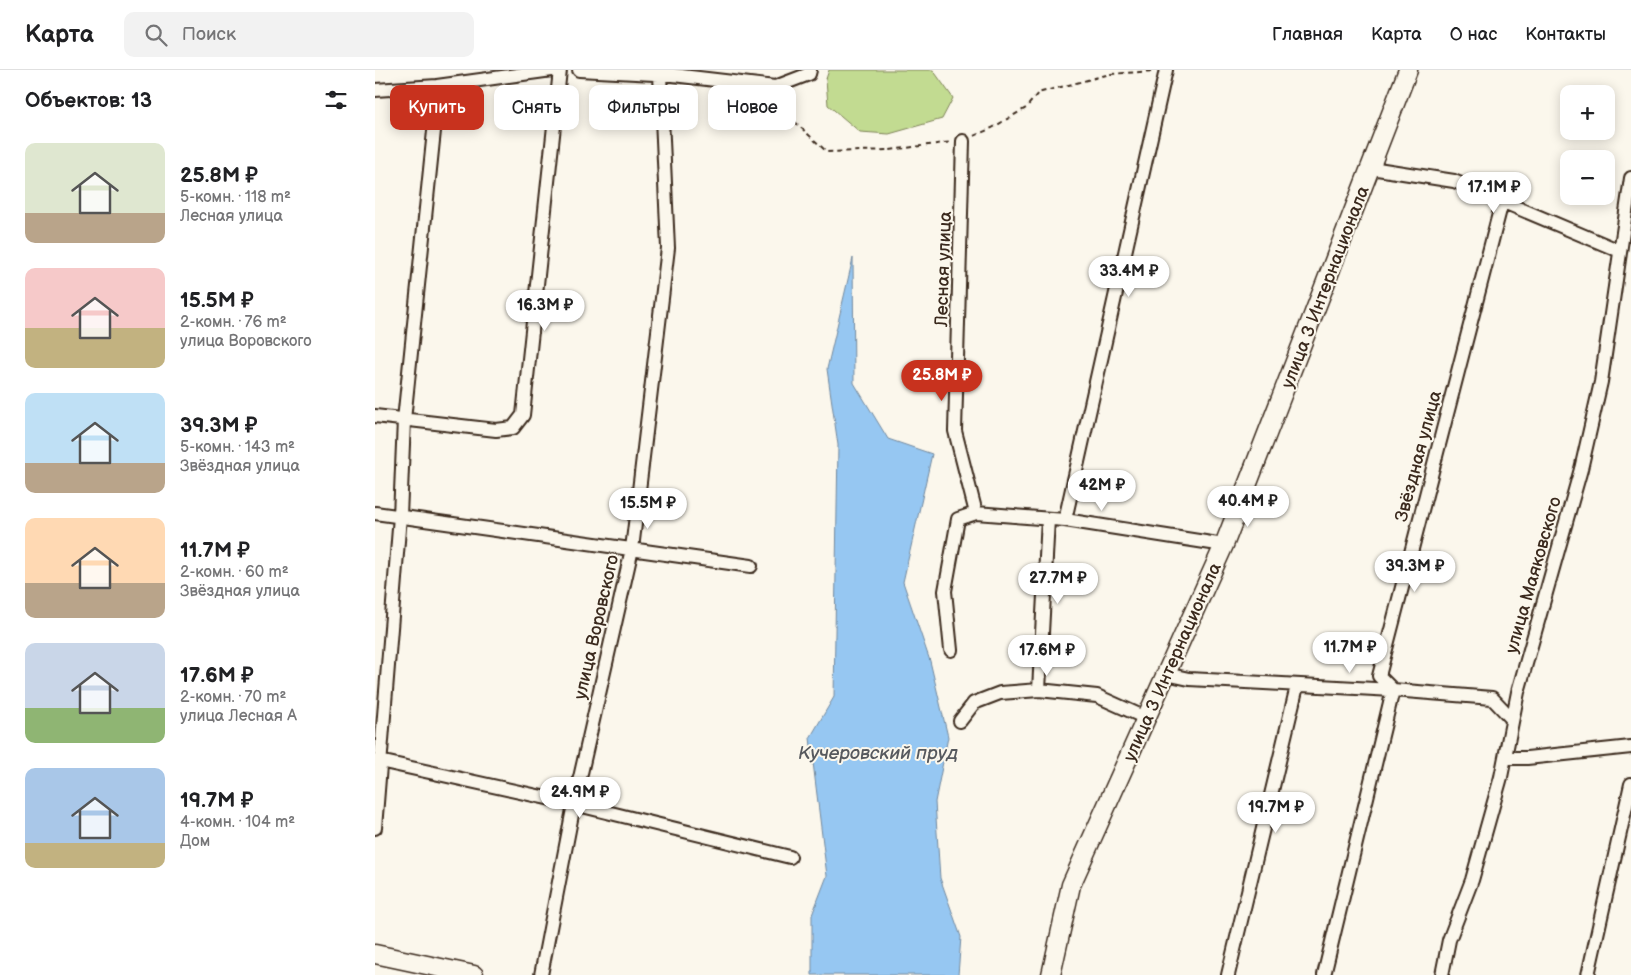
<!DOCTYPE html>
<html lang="ru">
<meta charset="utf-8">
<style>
body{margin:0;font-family:"Balsamiq Sans",sans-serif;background:#f2f2f2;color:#202124;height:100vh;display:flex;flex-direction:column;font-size:19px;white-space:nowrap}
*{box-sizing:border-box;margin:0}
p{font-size:16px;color:#757577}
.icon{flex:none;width:28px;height:28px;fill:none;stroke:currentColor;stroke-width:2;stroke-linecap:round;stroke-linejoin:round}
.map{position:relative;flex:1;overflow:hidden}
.drawer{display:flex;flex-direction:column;background:#fff;width:375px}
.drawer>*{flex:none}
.top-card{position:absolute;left:15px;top:15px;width:475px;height:45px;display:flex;gap:10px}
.fabs{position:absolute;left:1185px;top:15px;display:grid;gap:10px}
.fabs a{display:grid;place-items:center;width:55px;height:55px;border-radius:10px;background:#fff;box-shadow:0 2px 12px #0003;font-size:25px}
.price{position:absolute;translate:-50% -42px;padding:0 11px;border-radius:18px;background:#fff;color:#222;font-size:16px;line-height:32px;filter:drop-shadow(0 1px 2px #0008)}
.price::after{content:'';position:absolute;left:50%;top:30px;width:15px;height:11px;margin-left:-8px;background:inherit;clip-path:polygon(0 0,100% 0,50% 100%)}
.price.active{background:#c8321e;color:#fff}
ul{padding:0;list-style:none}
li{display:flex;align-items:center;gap:15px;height:125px;padding:0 25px}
li span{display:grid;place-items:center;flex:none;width:140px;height:100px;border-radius:10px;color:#555}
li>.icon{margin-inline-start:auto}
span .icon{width:60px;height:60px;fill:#fffc;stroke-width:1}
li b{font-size:21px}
h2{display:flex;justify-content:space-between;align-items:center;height:60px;padding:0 25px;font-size:21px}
.chip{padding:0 18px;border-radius:10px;background:#fff;box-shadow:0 2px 12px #0003;font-size:18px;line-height:45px}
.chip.active{background:#c8321e;color:#fff}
header{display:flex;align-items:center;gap:30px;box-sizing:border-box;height:70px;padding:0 25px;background:#fff;border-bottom:1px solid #e0e0e0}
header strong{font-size:24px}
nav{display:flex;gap:28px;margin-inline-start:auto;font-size:18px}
.search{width:350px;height:45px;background:#f2f2f2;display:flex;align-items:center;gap:12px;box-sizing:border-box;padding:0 18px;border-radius:10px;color:#757577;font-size:19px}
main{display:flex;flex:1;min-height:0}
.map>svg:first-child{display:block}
</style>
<header>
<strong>Карта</strong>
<div class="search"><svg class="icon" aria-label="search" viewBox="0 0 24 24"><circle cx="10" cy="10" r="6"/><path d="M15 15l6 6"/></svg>Поиск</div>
<nav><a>Главная</a><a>Карта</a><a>О нас</a><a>Контакты</a></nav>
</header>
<main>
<section class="drawer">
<h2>Объектов: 13<svg class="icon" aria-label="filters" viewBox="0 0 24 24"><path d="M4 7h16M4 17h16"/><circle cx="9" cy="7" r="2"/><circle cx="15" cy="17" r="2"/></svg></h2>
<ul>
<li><span style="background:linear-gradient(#dfe7d0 70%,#b9a48a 0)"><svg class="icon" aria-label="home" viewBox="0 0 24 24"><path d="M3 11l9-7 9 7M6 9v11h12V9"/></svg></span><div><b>25.8M ₽</b><p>5-комн. · 118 m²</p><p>Лесная улица</p></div></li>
<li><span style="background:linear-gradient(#f6c9c9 60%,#c2b280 0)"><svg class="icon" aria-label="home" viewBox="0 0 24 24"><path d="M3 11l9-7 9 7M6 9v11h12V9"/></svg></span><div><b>15.5M ₽</b><p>2-комн. · 76 m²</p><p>улица Воровского</p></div></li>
<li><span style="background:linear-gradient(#bfe0f5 70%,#b9a48a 0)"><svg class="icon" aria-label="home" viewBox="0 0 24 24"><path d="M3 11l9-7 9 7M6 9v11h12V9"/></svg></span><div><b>39.3M ₽</b><p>5-комн. · 143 m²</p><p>Звёздная улица</p></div></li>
<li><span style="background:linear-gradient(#ffd9b3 65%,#b9a48a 0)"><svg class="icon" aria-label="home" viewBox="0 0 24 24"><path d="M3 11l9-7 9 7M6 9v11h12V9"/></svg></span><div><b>11.7M ₽</b><p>2-комн. · 60 m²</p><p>Звёздная улица</p></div></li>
<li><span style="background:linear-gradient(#c9d6e8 65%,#8fb573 0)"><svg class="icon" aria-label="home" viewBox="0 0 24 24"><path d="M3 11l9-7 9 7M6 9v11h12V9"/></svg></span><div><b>17.6M ₽</b><p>2-комн. · 70 m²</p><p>улица Лесная А</p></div></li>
<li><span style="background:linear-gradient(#a9c7e8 75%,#c2b280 0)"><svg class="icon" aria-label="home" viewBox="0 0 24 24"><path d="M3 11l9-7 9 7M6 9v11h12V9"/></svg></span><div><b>19.7M ₽</b><p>4-комн. · 104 m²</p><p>Дом</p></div></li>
</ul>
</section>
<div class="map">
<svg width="1256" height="905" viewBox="0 0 1256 905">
<rect width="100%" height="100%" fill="#fbf7ec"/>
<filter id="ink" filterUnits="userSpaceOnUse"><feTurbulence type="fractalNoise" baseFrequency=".02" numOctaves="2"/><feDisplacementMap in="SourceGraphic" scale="10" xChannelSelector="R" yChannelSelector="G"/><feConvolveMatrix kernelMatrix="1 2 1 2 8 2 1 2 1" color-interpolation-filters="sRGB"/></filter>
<g filter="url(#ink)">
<path fill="#c2db91" stroke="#7e8258" d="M454,0H558L578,28L567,49L514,64L485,62L453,35L451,9Z"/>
<path fill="#96c7f2" stroke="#72889d" d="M478,188L479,313L513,369L557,384L528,512L555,591L573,667L560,732L565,808L586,867L583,905H437V845L452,806L435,668L459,627L463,375L452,299Z"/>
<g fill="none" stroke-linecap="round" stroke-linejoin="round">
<defs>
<path id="street" d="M204,0L298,5L400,17L434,4L435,0
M0,20L62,16L177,0
M996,98L1079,111L1245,181
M0,346L121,360L138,358L148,345L185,0
M0,443L376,496
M601,443L690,450L849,475
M690,450L791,0
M576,580L570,521L583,449L601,443L580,361L588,71
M791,604L814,609L1018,620L1117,628L1137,649
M664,620L673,449
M585,651L599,633L625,623L664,620L722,626L771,648
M1130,688H1152L1256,677
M0,690L199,734L415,787
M0,758L25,446L29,350L59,61L62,16
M166,905L199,734L257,479L293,178L285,5
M853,905L922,616
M949,905L1018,620L1004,606L1127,132
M1067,905L1074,870L1097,810L1126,707L1143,622L1206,399L1226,312L1256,108
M1213,905L1256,714"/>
<path id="secondary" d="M0,884L99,905
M676,905L696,815L849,475L1033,0"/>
</defs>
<use href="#street" stroke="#3b2a1e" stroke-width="16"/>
<use href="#secondary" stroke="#3b2a1e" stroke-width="21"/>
<path stroke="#3b2a1e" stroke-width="2" stroke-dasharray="5 4" stroke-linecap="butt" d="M406,28L419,51L452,82L515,80L577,72
M599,66L617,58L651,38L663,23L735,4L779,1"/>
<use href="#street" stroke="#fbf7ec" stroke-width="12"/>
<use href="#secondary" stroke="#fbf7ec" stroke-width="18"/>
</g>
</g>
<g text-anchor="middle" stroke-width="4" stroke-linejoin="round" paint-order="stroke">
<g font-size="18" fill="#3b2a1e" stroke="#fbf7ec">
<text transform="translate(568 199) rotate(-88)" y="6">Лесная улица</text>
<text transform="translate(950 217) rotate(-69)" y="6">улица 3 Интернационала</text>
<text transform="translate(1043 386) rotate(-75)" y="6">Звёздная улица</text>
<text transform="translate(1158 505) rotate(-74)" y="6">улица Маяковского</text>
<text transform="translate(221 557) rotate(-77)" y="6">улица Воровского</text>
<text transform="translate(797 592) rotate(-66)" y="6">улица 3 Интернационала</text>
</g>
<g font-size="19" font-style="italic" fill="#56595e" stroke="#fbf7ec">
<text x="503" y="689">Кучеровский пруд</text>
</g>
</g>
</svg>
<div class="fabs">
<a>+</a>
<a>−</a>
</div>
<b class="price" style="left:1119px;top:144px">17.1M ₽</b>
<b class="price" style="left:754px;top:228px">33.4M ₽</b>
<b class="price" style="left:170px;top:262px">16.3M ₽</b>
<b class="price active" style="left:567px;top:332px">25.8M ₽</b>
<b class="price" style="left:727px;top:442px">42M ₽</b>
<b class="price" style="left:873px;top:458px">40.4M ₽</b>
<b class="price" style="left:273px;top:460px">15.5M ₽</b>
<b class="price" style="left:1040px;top:523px">39.3M ₽</b>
<b class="price" style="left:683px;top:535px">27.7M ₽</b>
<b class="price" style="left:975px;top:604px">11.7M ₽</b>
<b class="price" style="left:672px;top:607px">17.6M ₽</b>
<b class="price" style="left:205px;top:749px">24.9M ₽</b>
<b class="price" style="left:901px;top:764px">19.7M ₽</b>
<div class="top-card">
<a class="chip active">Купить</a>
<a class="chip">Снять</a>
<a class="chip">Фильтры</a>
<a class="chip">Новое</a>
</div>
</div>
</main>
